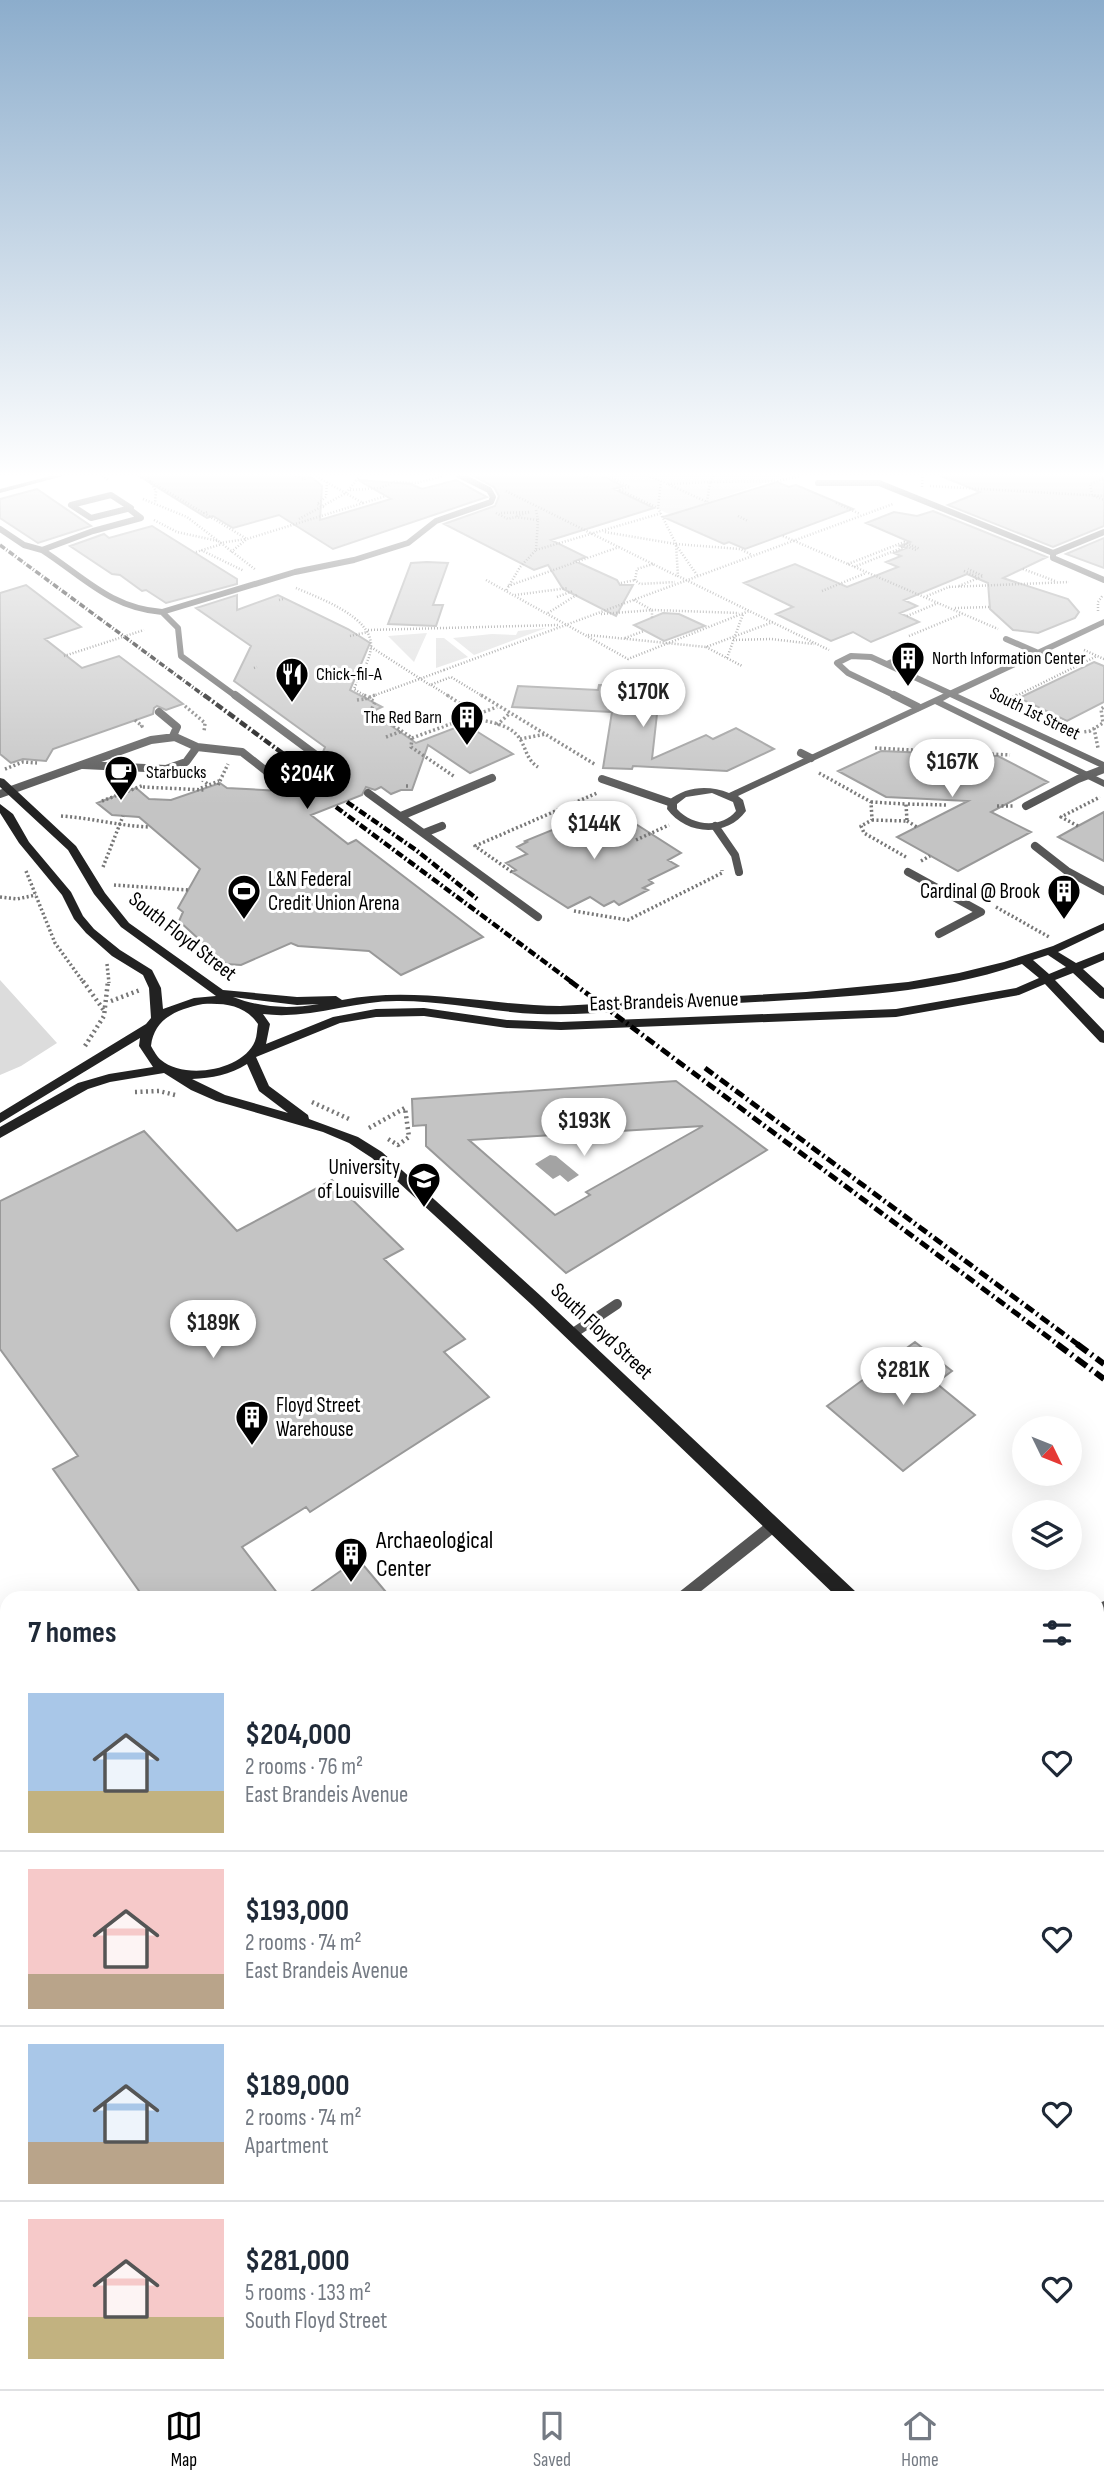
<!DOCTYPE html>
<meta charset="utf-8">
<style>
body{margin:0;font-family:"Sofia Sans Condensed",sans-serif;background:#f6f6f7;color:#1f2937;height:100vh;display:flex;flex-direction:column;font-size:26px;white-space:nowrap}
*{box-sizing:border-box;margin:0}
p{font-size:23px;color:#747a83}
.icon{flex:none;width:38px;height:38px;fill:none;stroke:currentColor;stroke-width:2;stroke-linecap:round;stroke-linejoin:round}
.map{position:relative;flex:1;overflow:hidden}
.drawer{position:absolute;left:0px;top:1591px;width:1104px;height:800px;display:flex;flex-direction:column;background:#fff;border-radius:21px 21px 0 0;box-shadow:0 7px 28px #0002}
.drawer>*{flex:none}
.needle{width:46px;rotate:133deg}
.buttons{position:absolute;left:1012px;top:1416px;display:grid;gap:14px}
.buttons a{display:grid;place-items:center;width:70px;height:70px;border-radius:50%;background:#fff;box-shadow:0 7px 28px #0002;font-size:35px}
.price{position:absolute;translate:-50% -60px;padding:0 16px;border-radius:24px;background:#fff;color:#222;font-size:23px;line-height:46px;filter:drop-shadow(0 2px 4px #0008)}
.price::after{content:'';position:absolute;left:50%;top:42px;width:21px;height:16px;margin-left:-10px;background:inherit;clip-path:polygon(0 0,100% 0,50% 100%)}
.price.selected{background:#000;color:#fff}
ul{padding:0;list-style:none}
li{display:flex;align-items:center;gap:21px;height:175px;padding:0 28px}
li+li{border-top:2px solid #e0e1e3}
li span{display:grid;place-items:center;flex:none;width:196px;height:140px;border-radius:0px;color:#555}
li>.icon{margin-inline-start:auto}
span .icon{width:84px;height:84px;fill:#fffc;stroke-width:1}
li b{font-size:30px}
h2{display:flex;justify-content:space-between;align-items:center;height:84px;padding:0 28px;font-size:30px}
.dock{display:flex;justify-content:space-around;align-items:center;height:98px;border-top:2px solid #e0e1e3;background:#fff;font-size:19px;color:#747a83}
.dock a{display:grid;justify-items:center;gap:4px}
.dock .selected{color:#000}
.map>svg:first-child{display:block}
</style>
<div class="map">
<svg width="1104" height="2389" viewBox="0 0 1104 2389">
<rect width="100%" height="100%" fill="#fff"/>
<path fill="#dcdcdc" d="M575,471H781L790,474L671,515L616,489L624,486L601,476L591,478Z
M546,628L474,655L453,638L492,634L516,635L518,631Z
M427,633L414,662L388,636Z
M436,638H444L468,657L436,668Z
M0,980L57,1043L21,1066L0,1075Z
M0,2046L7,2079V2324L0,2306Z"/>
<path fill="#a3a3a3" d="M550,1155L556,1156L579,1175L568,1182L560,1175L553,1179L535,1164Z"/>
<path fill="#c4c4c4" stroke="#999" stroke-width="2" fill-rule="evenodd" d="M131,471H296L314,479L322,486L320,520L391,499L358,480L411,484L422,489L456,480L487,497L333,549L279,515L233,528L213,516L207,518Z
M490,471L509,474L519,471H592L623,486L614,489L654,508L551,540L586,557L575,561L617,580L620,585H633L616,616L563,589L548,565L534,570L444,524L495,506L499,496L494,487L472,475Z
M929,471H1104V526L1053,547L948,505L980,492Z
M777,482L789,487L796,485L853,509L745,549L729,542L724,544L663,517Z
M37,489L91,526L38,543L0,518V499Z
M933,511L1047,557L1003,578L1068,599L1079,612L1075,618L1038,633L1013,630L990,609L988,583L967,574L904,600L917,606L900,613L919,622L871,642L853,632L831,641L776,614L793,607L744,583L795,564L847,587L898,567L886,562L901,556L894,553L906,548L900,546L910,542L866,523L894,512L917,516Z
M152,526L237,579V584L166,603L146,590L142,591L120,575L112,574L70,546L104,534L109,538Z
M1104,538V568L1066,554Z
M427,562L448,563L433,605H443L436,626L388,624L411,563Z
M26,585L81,627L45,639L82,668L119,656L183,704L166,710L157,706L154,708L153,714L53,749L46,761L23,759L11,763L0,754V593Z
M237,595V610L278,595L348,629L370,643L350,690L382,707L371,712L416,743L465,724L513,754L470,773L428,745L412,790H401L391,794L381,787L375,790L366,787L362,795L311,815L348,844L356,840L483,937L401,975L369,951L298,946L291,943L241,965L226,964L179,921L183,912L178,908L200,869L139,817L112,815L97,803L136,788L149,799L171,800L220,783L227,788L281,791L289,795L295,792L306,793L318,764H323L326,759L323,752L325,747L234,681L251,646L196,608Z
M663,613L679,614L705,626L664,641L634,625Z
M1094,662L1104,666V702L1067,721L1019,698Z
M599,685L660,687L652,759L706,735L713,739L736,728L774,749L727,771L633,766L632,769L603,768L612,712L512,707L518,686L598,690Z
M881,751L998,756L1048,782L991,812L1031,832L958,871L897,837L968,801L886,797L838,771Z
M617,812L681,853L668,860L678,866L649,880L653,883L643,888L648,890L619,905L614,901L604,906L590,897L568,908L512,872L516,870L506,863L527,854L517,847L527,842L525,841L594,813L603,818Z
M1104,812V861L1058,837L1078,826Z
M676,1081L767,1150L566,1273L426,1146V1125L413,1126L412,1099ZM703,1126L586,1192L590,1195L555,1215L469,1140Z
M144,1131L237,1231L332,1180L403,1249L384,1259L465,1339L444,1352L489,1397L310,1512L306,1507L242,1547L281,1598H144L53,1469L78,1456L0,1349V1201Z
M915,1342L952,1371L936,1383L975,1415L903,1471L827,1406Z
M359,1560L391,1598H302L342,1570Z"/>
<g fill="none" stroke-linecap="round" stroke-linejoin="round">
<defs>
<path id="primary" d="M0,1936L7,1939V1995L0,1992Z
M86,2384H116L118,2389H88Z"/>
</defs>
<use href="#primary" stroke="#dbdbdb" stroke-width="3"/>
<path stroke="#777" stroke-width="2.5" stroke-dasharray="1 2" stroke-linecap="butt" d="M98,471L108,480
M121,471L154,475
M573,471L587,477L601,473L630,487L620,490L658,508
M636,471L661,481L658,508L676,544L678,576L829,650
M788,471L798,475
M147,475L150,481L202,512
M295,476L342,471
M299,476L305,479L301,480
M1103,479L1090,484L1092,495L1104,500
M150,481L156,491L155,503
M661,481L707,502L710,482L778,481L800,476
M668,484L710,482L716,471
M930,486L1104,496
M922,487L923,471
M350,490L380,488L394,482L417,483L443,476
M506,491L677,576
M143,499L187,517L256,570
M363,503L386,496
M836,503L860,514
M324,507L317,504L326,497L327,482
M536,510L538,520
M207,512L204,513L247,539
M496,513L508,519L515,517L538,520L536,550L520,567L506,591
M501,513L530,512L516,516
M738,516L748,521
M299,519L346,493L364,471
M154,520L177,532L218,541
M605,532L676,544L740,549L752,555
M783,536L998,629
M220,543L246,539
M676,545L697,575
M904,545L916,550
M201,550L244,571
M536,550L662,513
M196,552L222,544
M231,552L247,539L363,503L307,471
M653,564L637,569L635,580L640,584L675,582
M848,564L904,542L920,549
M854,567L904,547
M1023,569L1055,581
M964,571L976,576L974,577
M486,580L628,659L749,611
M621,583L635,580
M508,586L619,547
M959,586L983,576L968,569
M949,587L1069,582
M296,588C319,598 373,617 371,647C370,662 359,676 354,689L367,697
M822,591L866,573
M515,595L568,588
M927,596L951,586
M557,597L573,591
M279,600L283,599
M634,600L652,610V618
M955,608L989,607
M1098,611V602L1103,595
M548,613L578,594
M601,614L653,610L739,613
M907,616L938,603
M368,630L558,625
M588,635L706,647L773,622
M350,636L368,632
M909,636L962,614
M625,638L644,631
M733,640L771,639L814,644
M371,647L430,685L451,677L484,697
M706,647L742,666
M1084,650L1104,659
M727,658L743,614
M1066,658L1079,664
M254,668L257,667
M444,670L893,504
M431,685L450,697
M1014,697L1097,656"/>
<path stroke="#777" stroke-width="3.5" stroke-dasharray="2 2.5" stroke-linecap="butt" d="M364,695L375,702L371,710L412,738
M447,695L476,714
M481,695L596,765
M357,700L365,699
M1004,702L1017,695
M185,706L205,723L204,732
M468,718C485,721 510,723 520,739C527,750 526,759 538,767
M135,720L142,726L140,727
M497,725L510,713
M1094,728L1098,748
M1071,734L1090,731L1103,723L1101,709L1104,707
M386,737L402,731
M412,738L497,707
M412,738L411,747L455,777
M520,739L546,734
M875,748L1010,755
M5,769L23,762L37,763
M819,773L871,802L872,820L861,826L864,833L906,857
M195,774L209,785
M218,785L228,764
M406,786H409
M143,787L205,790
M201,788L219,781
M102,801L144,785
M871,802L906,804
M997,806H1013
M554,812L570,823
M61,816C92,818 119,826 150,827
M872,820L907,821L906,804L946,805
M907,821L917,827
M1078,826L1061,817L1100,797
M636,840L669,825
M921,861L930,856
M103,867L123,816
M26,871L55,943L84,983
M512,872L475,846L597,793
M114,885L188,890
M0,897L17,899L36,895
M996,907L1049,937
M574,911L628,920L722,873V870
M107,964L109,983"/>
<path stroke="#777" stroke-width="4.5" stroke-dasharray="2 3.5" stroke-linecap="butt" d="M83,981L105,1012
M111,1001L140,990
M85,1046L104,1016L108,981
M135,1092L159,1091L175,1095
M312,1102L349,1119
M369,1128L405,1108L409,1137L398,1145L388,1139"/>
<path stroke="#555" stroke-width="6" d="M818,483H879L1053,553V558L1104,580
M111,495L131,508L91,518L71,505Z
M0,529L24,545L42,550L93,531L141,518L128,508
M42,550C84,577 110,608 162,612
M1053,553L1104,532
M1006,639L1036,652
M887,664L918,651
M237,697L181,656L178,628L162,612L295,572L354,560L408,543L436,521L491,502L493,497L489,490L457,474
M898,697L848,673L837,663L851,656L871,657L949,693"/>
<path stroke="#555" stroke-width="8" d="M235,695L320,758
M894,695L918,707
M159,712L177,727L173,736
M197,747L242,752L289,789
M801,753L811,758
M602,779L672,803
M368,793L538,917
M0,794L151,740L175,737L197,747L186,762L166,769L83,765
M1026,806L1078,779L1104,769
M401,816L492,778
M715,826L735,855L739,872
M424,833L442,826
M1035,846L1067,871L1104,891
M908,872L981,912L939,934"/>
<path stroke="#555" stroke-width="10" d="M572,1334L617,1304"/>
<path stroke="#555" stroke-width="13" d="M682,1598L774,1525"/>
<path stroke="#555" stroke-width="17" d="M897,2384L901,2389"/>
<path fill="#555" fill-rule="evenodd" d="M70,471H81L0,493V489Z
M1104,619V625L958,694L1104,762V769L950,697L943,701L1104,780V787L935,704L738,796L743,800L746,811C726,838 686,835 667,809L668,801C686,786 709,785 729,793ZM712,793L733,802L736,811C721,829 692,826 677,809V804L686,797Z
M1104,1601V1620L1097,1623V1604Z
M244,2384H271L269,2389H242Z"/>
<path fill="#222" fill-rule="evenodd" d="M0,778L4,779L76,846L105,893L129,923L223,990L297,997L336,996L342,1000C416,986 485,1005 560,1006L806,992L908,982L959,973L1004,962L1053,946L1104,923V930L1058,952L1076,963L1104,952V960L1083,969L1104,988V999L1100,998L1073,973L1055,980L1104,1031V1043L1100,1042L1045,984L1019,995L896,1017L561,1030L507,1028L424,1016L376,1017L340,1023L256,1057L269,1086L308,1115L309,1119L358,1137L382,1152L542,1297L856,1592L859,1598H838L532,1305L372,1158L349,1143L323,1132L216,1101L191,1090L164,1073L110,1082L88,1089L0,1138V1127L78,1083L109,1074L153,1067L139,1046L140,1038L0,1123V1113L146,1024L151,1018L149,988L143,975L112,956L86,933L74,919L62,895L19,843L0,813V804L13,814L29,842L71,892L83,916L94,929L120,950L152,970L161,988L163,1009L194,998L216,996L121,927L94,894L68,850L0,787ZM1048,955L1066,967L1049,974L1033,960ZM1022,964L1039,978L1016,988L896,1009L561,1022L507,1020L424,1008L376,1009L333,1017L266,1044L270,1024L263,1014C310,1020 354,1000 400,1001C446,1001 492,1012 538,1014C593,1016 647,1008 702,1005C808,998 921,999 1022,964ZM233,997L297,1005L319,1004C289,1009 262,1008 233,997ZM203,1004C225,1003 245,1005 258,1024C257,1029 257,1036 255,1041C243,1071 184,1080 161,1060C157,1057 154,1051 151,1046C154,1018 178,1009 203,1004ZM247,1064L259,1091L288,1113L225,1095L192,1079C212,1078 230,1075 247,1064Z
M1097,1822L1104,1825V1848L1097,1845Z"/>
<use href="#primary" fill="#000" fill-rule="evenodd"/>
<path stroke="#000" stroke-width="3.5" stroke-dasharray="6 2 1 2" stroke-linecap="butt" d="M0,545L206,697"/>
<path stroke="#000" stroke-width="4.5" stroke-dasharray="8 2.5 2 2.5" stroke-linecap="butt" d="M204,695L301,767
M347,802L416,850L477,899
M336,807L573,983"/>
<path stroke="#000" stroke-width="5" stroke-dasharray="10 3.5 2 3.5" stroke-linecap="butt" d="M570,981L1060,1346
M705,1068L1080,1346"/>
<path stroke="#000" stroke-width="6" stroke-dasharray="13 4.5 2 4.5" stroke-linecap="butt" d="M1057,1344L1104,1379
M1077,1344L1104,1364"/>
<path stroke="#777" stroke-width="2.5" stroke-dasharray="1 2" stroke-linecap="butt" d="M64,656L144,630
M370,697L444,670"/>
<path stroke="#777" stroke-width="3.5" stroke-dasharray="2 2.5" stroke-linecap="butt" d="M365,699L375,695"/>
</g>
<linearGradient id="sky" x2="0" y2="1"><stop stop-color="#8cadcc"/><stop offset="0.59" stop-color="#fff"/><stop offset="1" stop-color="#fff" stop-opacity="0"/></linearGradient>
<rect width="1104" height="805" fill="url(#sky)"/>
<defs>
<symbol id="building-pin" viewBox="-11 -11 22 30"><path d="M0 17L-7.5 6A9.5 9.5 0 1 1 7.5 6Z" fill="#000" stroke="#fff"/><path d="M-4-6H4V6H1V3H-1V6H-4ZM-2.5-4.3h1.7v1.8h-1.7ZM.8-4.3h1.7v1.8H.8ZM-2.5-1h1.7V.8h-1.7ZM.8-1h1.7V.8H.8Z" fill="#fff"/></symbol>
<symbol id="restaurant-pin" viewBox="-11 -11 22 30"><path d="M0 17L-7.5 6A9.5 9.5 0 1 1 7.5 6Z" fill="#000" stroke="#fff"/><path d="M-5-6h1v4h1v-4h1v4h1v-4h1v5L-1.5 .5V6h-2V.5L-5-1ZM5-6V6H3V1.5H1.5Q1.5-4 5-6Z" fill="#fff"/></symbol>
<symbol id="cafe-pin" viewBox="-11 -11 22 30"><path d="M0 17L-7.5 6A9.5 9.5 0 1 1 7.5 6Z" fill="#000" stroke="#fff"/><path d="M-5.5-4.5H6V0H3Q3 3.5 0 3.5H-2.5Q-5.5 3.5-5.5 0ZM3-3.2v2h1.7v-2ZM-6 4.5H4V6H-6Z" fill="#fff"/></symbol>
<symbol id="stadium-pin" viewBox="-11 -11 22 30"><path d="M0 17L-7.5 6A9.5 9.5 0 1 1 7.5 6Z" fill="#000" stroke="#fff"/><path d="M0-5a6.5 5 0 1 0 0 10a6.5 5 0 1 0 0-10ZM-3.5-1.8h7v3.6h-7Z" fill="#fff"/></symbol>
<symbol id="university-pin" viewBox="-11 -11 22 30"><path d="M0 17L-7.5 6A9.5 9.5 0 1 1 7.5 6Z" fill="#000" stroke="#fff"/><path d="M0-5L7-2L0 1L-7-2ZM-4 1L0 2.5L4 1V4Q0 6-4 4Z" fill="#fff"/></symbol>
</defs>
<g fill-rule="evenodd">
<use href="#building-pin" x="889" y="639" width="38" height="52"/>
<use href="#restaurant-pin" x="273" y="655" width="38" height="52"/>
<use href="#building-pin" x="448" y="698" width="38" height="52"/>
<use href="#cafe-pin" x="102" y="753" width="38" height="52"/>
<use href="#stadium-pin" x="225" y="872" width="38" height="52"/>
<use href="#building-pin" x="1045" y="872" width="38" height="52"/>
<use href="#university-pin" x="405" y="1160" width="38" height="52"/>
<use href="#building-pin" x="233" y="1398" width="38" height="52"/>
<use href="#building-pin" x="332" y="1535" width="38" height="52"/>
</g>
<g text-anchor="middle" stroke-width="6" stroke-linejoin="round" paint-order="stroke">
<g font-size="18" fill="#000" stroke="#fff" text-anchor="start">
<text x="932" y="664">North Information Center</text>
<text x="316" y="680">Chick-fil-A</text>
<text x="442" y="723" text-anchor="end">The Red Barn</text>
<text x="146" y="778">Starbucks</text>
</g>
<g font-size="18" fill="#000" stroke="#fff">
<text transform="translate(1035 713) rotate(26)" y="6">South 1st Street</text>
</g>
<g font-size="21" fill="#000" stroke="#fff" text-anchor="start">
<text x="268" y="886">L&amp;N Federal<tspan x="268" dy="24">Credit Union Arena</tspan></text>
<text x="1040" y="898" text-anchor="end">Cardinal @ Brook</text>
<text x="400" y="1174" text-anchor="end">University<tspan x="400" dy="24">of Louisville</tspan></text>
<text x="276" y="1412">Floyd Street<tspan x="276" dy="24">Warehouse</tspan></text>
</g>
<g font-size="21" fill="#000" stroke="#fff">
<text transform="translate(183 936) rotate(38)" y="7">South Floyd Street</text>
<text transform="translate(664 1001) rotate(-2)" y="7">East Brandeis Avenue</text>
<text transform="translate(602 1331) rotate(43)" y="7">South Floyd Street</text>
</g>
<g font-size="24" fill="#000" stroke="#fff" text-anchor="start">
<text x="376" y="1548">Archaeological<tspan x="376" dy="28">Center</tspan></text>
</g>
</g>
</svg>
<div class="buttons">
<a><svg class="needle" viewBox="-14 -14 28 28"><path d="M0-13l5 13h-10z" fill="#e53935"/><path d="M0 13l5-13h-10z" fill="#747a83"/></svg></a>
<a><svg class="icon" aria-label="layers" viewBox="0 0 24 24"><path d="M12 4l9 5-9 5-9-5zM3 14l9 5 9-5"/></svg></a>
</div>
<b class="price" style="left:643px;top:729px">$170K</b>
<b class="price" style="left:952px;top:799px">$167K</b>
<b class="price selected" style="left:307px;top:811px">$204K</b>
<b class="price" style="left:594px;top:861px">$144K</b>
<b class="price" style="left:584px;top:1158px">$193K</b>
<b class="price" style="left:213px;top:1360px">$189K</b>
<b class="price" style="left:903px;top:1407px">$281K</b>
<section class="drawer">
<h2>7 homes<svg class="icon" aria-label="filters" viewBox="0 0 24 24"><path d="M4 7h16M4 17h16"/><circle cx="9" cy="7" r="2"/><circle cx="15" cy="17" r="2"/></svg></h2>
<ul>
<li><span style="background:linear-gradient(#a9c7e8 70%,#c2b280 0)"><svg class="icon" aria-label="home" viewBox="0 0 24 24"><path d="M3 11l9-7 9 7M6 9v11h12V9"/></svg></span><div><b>$204,000</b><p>2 rooms · 76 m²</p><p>East Brandeis Avenue</p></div><svg class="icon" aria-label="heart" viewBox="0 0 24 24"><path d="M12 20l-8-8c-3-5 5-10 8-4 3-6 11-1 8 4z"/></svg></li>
<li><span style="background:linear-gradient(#f6c9c9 75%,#b9a48a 0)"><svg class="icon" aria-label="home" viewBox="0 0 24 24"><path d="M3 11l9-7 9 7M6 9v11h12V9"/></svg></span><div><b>$193,000</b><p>2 rooms · 74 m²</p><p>East Brandeis Avenue</p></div><svg class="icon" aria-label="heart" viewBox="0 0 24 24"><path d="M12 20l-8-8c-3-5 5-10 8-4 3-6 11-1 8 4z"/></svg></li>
<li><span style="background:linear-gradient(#a9c7e8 70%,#b9a48a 0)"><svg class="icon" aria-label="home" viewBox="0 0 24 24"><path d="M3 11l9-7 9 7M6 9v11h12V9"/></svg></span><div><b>$189,000</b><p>2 rooms · 74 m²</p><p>Apartment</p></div><svg class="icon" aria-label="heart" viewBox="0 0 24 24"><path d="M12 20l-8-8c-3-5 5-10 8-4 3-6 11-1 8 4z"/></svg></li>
<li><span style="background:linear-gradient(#f6c9c9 70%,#c2b280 0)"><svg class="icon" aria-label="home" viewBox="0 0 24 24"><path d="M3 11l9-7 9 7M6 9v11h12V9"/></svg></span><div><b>$281,000</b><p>5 rooms · 133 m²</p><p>South Floyd Street</p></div><svg class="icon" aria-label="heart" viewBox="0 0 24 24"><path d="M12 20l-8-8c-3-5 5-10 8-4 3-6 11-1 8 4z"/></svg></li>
</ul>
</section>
</div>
<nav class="dock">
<a class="selected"><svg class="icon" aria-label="map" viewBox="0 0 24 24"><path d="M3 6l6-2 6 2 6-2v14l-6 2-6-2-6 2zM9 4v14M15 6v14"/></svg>Map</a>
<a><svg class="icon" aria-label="saved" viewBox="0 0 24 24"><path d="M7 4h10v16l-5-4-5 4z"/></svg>Saved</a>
<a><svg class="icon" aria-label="home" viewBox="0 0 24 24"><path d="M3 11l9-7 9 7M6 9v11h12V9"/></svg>Home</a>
</nav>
